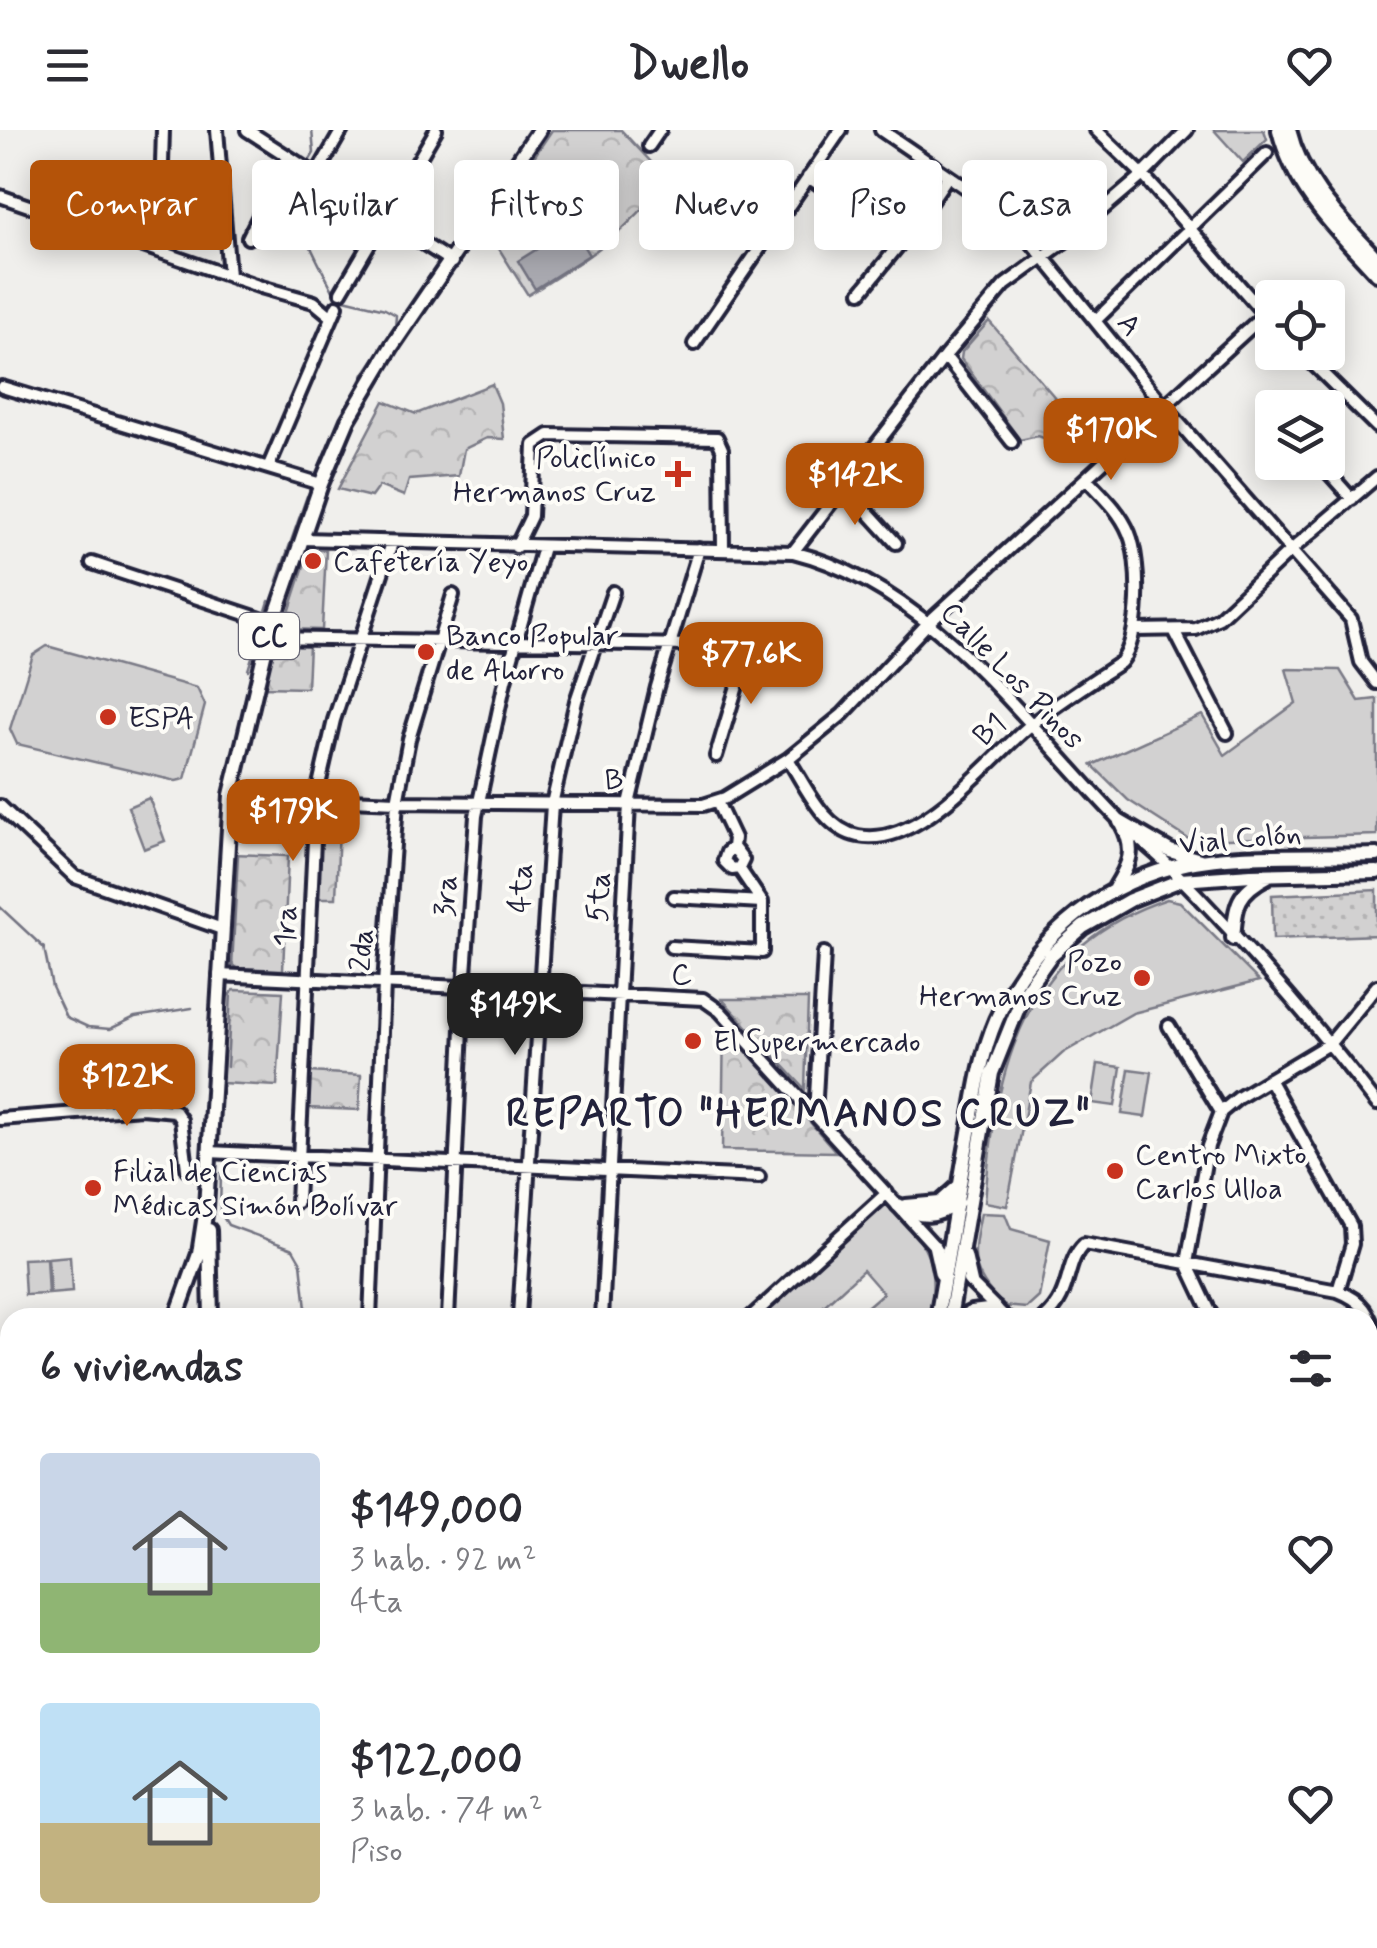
<!DOCTYPE html>
<html lang="es">
<meta charset="utf-8">
<style>
body{margin:0;font-family:Mynerve,sans-serif;background:#f7f7f7;color:#2b2b33;height:100vh;display:flex;flex-direction:column;font-size:38px;white-space:nowrap}
*{box-sizing:border-box;margin:0}
p{font-size:32px;color:#7c7c81}
.icon{flex:none;width:55px;height:55px;fill:none;stroke:currentColor;stroke-width:2;stroke-linecap:round;stroke-linejoin:round}
.map{position:relative;flex:1;overflow:hidden}
.side{position:absolute;left:0px;top:1178px;width:1378px;height:642px;display:flex;flex-direction:column;background:#fff;border-radius:30px 30px 0 0;box-shadow:0 5px 25px #0003}
.side>*{flex:none}
.guide{position:absolute;left:30px;top:30px;width:1318px;height:90px;display:flex;gap:20px}
.controls{position:absolute;left:1255px;top:150px;display:grid;gap:20px}
.controls a{display:grid;place-items:center;width:90px;height:90px;border-radius:10px;background:#fff;box-shadow:0 5px 25px #0003;font-size:50px}
.price{position:absolute;translate:-50% -85px;padding:0 22px;border-radius:20px;background:#b45309;color:#fff;font-size:32px;line-height:65px;filter:drop-shadow(0 2px 5px #0008)}
.price::after{content:'';position:absolute;left:50%;top:60px;width:30px;height:22px;margin-left:-15px;background:inherit;clip-path:polygon(0 0,100% 0,50% 100%)}
.price.on{background:#222;color:#fff}
ul{padding:0;list-style:none}
li{display:flex;align-items:center;gap:30px;height:250px;padding:0 40px}
li span{display:grid;place-items:center;flex:none;width:280px;height:200px;border-radius:10px;color:#555}
li>.icon{margin-inline-start:auto}
span .icon{width:120px;height:120px;fill:#fffc;stroke-width:1}
li b{font-size:42px}
h2{display:flex;justify-content:space-between;align-items:center;height:120px;padding:0 40px;font-size:42px}
.pill{padding:0 35px;border-radius:10px;background:#fff;box-shadow:0 5px 25px #0003;font-size:35px;line-height:90px}
.pill.on{background:#b45309;color:#fff}
header{display:flex;justify-content:space-between;align-items:center;height:130px;padding:0 40px;background:#fff;font-size:45px;font-weight:800}
.map>svg:first-child{display:block}
</style>
<header><svg class="icon" aria-label="menu" viewBox="0 0 24 24"><path d="M4 6h16M4 12h16M4 18h16"/></svg>Dwello<svg class="icon" aria-label="heart" viewBox="0 0 24 24"><path d="M12 20l-8-8c-3-5 5-10 8-4 3-6 11-1 8 4z"/></svg></header>
<div class="map">
<svg width="1377" height="1818" viewBox="0 0 1377 1818">
<defs>
<pattern id="forest-crowns" width="20" height="18" patternUnits="userSpaceOnUse" patternTransform="scale(2.5)"><rect width="20" height="18" fill="#d2d1d1"/><path d="M2 6a3 3 0 1 1 6 0M12 15a3 3 0 1 1 6 0" fill="none" stroke="#b4b3b4"/></pattern>
<pattern id="garden-dots" width="8" height="8" patternUnits="userSpaceOnUse" patternTransform="scale(2.5)"><rect width="8" height="8" fill="#d2d1d1"/><path d="M2 2h.1M6 6h.1" fill="none" stroke="#b4b3b4" stroke-width="1.8" stroke-linecap="round"/></pattern>
</defs>
<rect width="100%" height="100%" fill="#f0efec"/>
<filter id="ink" filterUnits="userSpaceOnUse"><feTurbulence type="fractalNoise" baseFrequency=".01" numOctaves="2"/><feDisplacementMap in="SourceGraphic" scale="20" xChannelSelector="R" yChannelSelector="G"/><feConvolveMatrix kernelMatrix="1 2 1 2 8 2 1 2 1" color-interpolation-filters="sRGB"/></filter>
<g filter="url(#ink)">
<path fill="#d2d1d1" stroke="#7a7a86" stroke-width="2.5" d="M1214,0H1264L1267,9L1243,32Z
M47,516L197,558L205,575L185,649L176,651L17,614L10,599L33,525Z
M1286,539L1340,540L1359,571L1377,569V705L1190,710L1128,670L1092,635L1202,585L1225,625L1296,573Z
M149,668L165,711L144,719L128,677Z
M1167,769L1180,772L1259,851L1133,883L1063,923L1031,952L1007,1076L985,1072C995,936 1024,816 1167,769Z
M1098,934L1121,937L1115,976L1092,973Z
M1129,939L1152,942L1145,987L1122,984Z
M886,1071C924,1113 941,1127 929,1187H855L883,1163L863,1140L812,1187H765L768,1179Z
M981,1083L1005,1084L1011,1099L1050,1110L1039,1167L1027,1178L1003,1176C970,1139 971,1131 981,1083Z
M70,1126L72,1162L50,1164L48,1128Z
M46,1128L48,1164L25,1165L23,1129Z
M414,1810H606L595,1818H415Z
M753,1810H867L864,1818H751Z"/>
<path fill="url(#forest-crowns)" stroke="#7a7a86" stroke-width="2.5" d="M552,0H621L667,49C625,106 586,129 528,165L486,98Z
M989,191L1077,293L1052,311L1038,306L1020,310L961,229L962,222Z
M492,254L500,273L504,309L487,308L464,319L459,346L409,350L404,366L379,356L371,367L338,359L384,271L416,284Z
M309,420H326L322,500L287,499L285,495Z
M309,515L307,558L262,557L274,517Z
M340,675L336,768H318L321,676Z
M232,724L288,726L283,840L237,838L228,830Z
M234,860L283,862L277,956L222,953L227,867Z
M722,869H808L805,959Z
M724,893L836,1022L722,1020Z
M309,942L361,945L359,980L307,978Z"/>
<path fill="url(#garden-dots)" stroke="#7a7a86" stroke-width="2.5" d="M1377,760V805L1273,809L1272,765Z"/>
<path fill="#a9a9b0" stroke="#737381" stroke-width="2.5" d="M572,97L589,125L535,159L518,131Z"/>
<g fill="none" stroke-linecap="round" stroke-linejoin="round">
<path stroke="#737381" stroke-width="2.5" d="M306,36L314,23L312,0
M302,43C286,85 319,131 336,167L385,179L396,185L395,198L364,244L319,336
M277,451L307,366
M265,484L269,471
M248,540L260,501
M252,608L267,550
M0,777L44,818L52,857L66,887L88,897L110,899L135,887L192,878
M232,836L238,725
M227,937L231,863
M221,1043L220,1082L228,1095L293,1119L301,1133L307,1188
M507,1810L510,1818"/>
<defs>
<path id="minor" d="M217,0L229,146
M247,0L452,132
M881,0L1013,90L1165,277L1351,489L1361,532L1377,553
M1096,0L1143,45L1272,193
M649,16L660,0
M316,45L342,0
M808,47L852,76
M0,66L261,157L314,172L332,187
M161,67L163,0
M248,108L288,27
M341,162L436,0
M861,162L915,95L948,46
M1095,191L1267,23
M694,214L841,0
M1301,222L1377,297
M945,226L1012,312
M2,257L321,354
M1319,332L1352,369
M268,338L337,176
M844,356L896,413
M302,409L793,422C930,456 1023,591 1117,688C1132,705 1151,718 1167,734C1240,808 1314,892 1377,974
M516,417L531,386L534,315L549,305L717,308L722,319L723,418
M793,422L945,226L1005,155L1068,109L1143,45L1187,0
M92,433L273,493
M1135,500L1196,499L1219,488L1290,421L1377,347
M1174,500L1227,603
M268,508L749,516L716,626
M788,629C806,656 823,699 858,706C921,719 988,629 1033,593C1061,571 1091,552 1121,532C1141,507 1141,432 1129,403C1120,381 1102,365 1086,348
M231,665L397,672L703,675L725,668L788,629L843,584L929,492L1265,184
M0,676L75,747L222,799
M733,717L727,722L724,731L732,739L739,738
M674,767L762,772
M671,817L762,822V772L739,738L743,730L733,717L734,708L717,672
M219,845L703,869L720,881L938,1120
M1169,896L1221,982
M1269,949L1351,1096L1352,1114L1338,1161
M1221,982L1238,968L1330,913L1377,856
M815,985L824,823
M0,989L142,978L175,981L181,990L187,1039L208,1045
M209,1022L759,1047
M297,1072L316,668L334,590L392,413
M968,1150L1006,1188
M519,1186L552,674L576,571L613,462
M370,1188L384,854L397,672L409,609L453,465
M448,1188L464,858L476,686L505,551L543,417
M602,1188L629,674L657,557L699,419
M750,1188L887,1063
M1045,1188C1073,1164 1064,1133 1084,1114L1338,1161C1364,1171 1369,1183 1377,1208
M1213,1188L1187,1133L1208,1016L1221,982
M1368,1277L1377,1271
M1368,1498L1377,1494
M1368,1553L1377,1568
M1368,1699L1377,1700
M144,1810L146,1818
M345,1810L347,1818
M394,1810L395,1818
M920,1810L934,1818
M1152,1810L1166,1818
M1363,1810L1368,1818
M1007,1818L1012,1810
M1179,1818L1181,1810"/>
<path id="major" d="M1279,0C1294,60 1337,100 1377,144
M1289,0C1302,53 1341,90 1377,129
M1120,692L1170,721L1200,730
M1115,758C1130,734 1136,720 1122,694
M1233,808C1236,774 1237,762 1268,746
M898,1075C922,1089 935,1088 958,1072
M906,1076L940,1073L959,1056
M209,1100L211,1188
M935,1117L941,1144
M965,1126L971,1152
M176,1188L199,1124L206,1078L231,665L268,508L321,354L348,290L392,216L539,0
M937,1188C948,1128 957,1068 968,1008C975,969 980,927 996,890C1029,814 1092,759 1173,737C1228,721 1318,727 1377,725
M950,1188L992,943L1024,863L1051,825L1083,797L1130,770L1181,750L1251,745L1377,742
M960,1188L972,1182L996,1179
M0,1461L10,1458
M0,1497L10,1480
M275,1810L277,1818
M693,1810L714,1818
M731,1818L734,1810"/>
</defs>
<use href="#minor" stroke="#22223b" stroke-width="18"/>
<use href="#major" stroke="#22223b" stroke-width="20"/>
<use href="#minor" stroke="#fdfcf7" stroke-width="10"/>
<use href="#major" stroke="#fdfcf7" stroke-width="12"/>
</g>
</g>
<g fill="#c8321e" stroke="#fdfcf7" stroke-width="4">
<path d="M673 329h10v10h10v10h-10v10h-10v-10h-10v-10h10z"/>
<circle cx="313" cy="431" r="10"/>
<circle cx="426" cy="522" r="10"/>
<circle cx="108" cy="587" r="10"/>
<circle cx="1142" cy="848" r="10"/>
<circle cx="693" cy="911" r="10"/>
<circle cx="1115" cy="1041" r="10"/>
<circle cx="93" cy="1058" r="10"/>
</g>
<g text-anchor="middle" stroke-width="8" stroke-linejoin="round" paint-order="stroke">
<rect fill="#fdfcf7" stroke="#646373" stroke-width="2.5" x="239" y="483" width="60" height="46" rx="8"/>
<g font-size="28" font-weight="bold" fill="#22223b">
<text x="269" y="516">CC</text>
</g>
<g font-size="30" fill="#22223b" stroke="#fdfcf7">
<text transform="translate(1130 194) rotate(50)" y="10">A</text>
<text transform="translate(1013 545) rotate(46)" y="10">Calle Los Pinos</text>
<text transform="translate(989 599) rotate(-43)" y="10">B1</text>
<text x="614" y="659">B</text>
<text transform="translate(1240 708) rotate(-5)" y="10">Vial Colón</text>
<text transform="translate(520 758) rotate(-86)" y="10">4ta</text>
<text transform="translate(445 766) rotate(-86)" y="10">3ra</text>
<text transform="translate(598 767) rotate(-86)" y="10">5ta</text>
<text transform="translate(285 796) rotate(-87)" y="10">1ra</text>
<text transform="translate(361 820) rotate(-86)" y="10">2da</text>
<text transform="translate(682 844) rotate(5)" y="10">C</text>
</g>
<g font-size="30" fill="#22223b" stroke="#fdfcf7" text-anchor="start">
<text x="656" y="337" text-anchor="end">Policlínico<tspan x="656" dy="34">Hermanos Cruz</tspan></text>
<text x="333" y="441">Cafetería Yeyo</text>
<text x="446" y="515">Banco Popular<tspan x="446" dy="34">de Ahorro</tspan></text>
<text x="128" y="597">ESPA</text>
<text x="1122" y="841" text-anchor="end">Pozo<tspan x="1122" dy="34">Hermanos Cruz</tspan></text>
<text x="713" y="921">El Supermercado</text>
<text x="1135" y="1034">Centro Mixto<tspan x="1135" dy="34">Carlos Ulloa</tspan></text>
<text x="113" y="1051">Filial de Ciencias<tspan x="113" dy="34">Médicas Simón Bolívar</tspan></text>
</g>
<g font-size="40" font-weight="bold" letter-spacing="2.5" fill="#22223b" stroke="#fdfcf7">
<text x="799" y="996">REPARTO "HERMANOS CRUZ"</text>
</g>
</g>
</svg>
<div class="controls">
<a><svg class="icon" aria-label="locate" viewBox="0 0 24 24"><circle cx="12" cy="12" r="6"/><path d="M12 2v4M12 18v4M2 12h4M18 12h4"/></svg></a>
<a><svg class="icon" aria-label="layers" viewBox="0 0 24 24"><path d="M12 4l9 5-9 5-9-5zM3 14l9 5 9-5"/></svg></a>
</div>
<b class="price" style="left:1111px;top:353px">$170K</b>
<b class="price" style="left:855px;top:398px">$142K</b>
<b class="price" style="left:751px;top:577px">$77.6K</b>
<b class="price" style="left:293px;top:734px">$179K</b>
<b class="price on" style="left:515px;top:928px">$149K</b>
<b class="price" style="left:127px;top:999px">$122K</b>
<div class="guide">
<a class="pill on">Comprar</a>
<a class="pill">Alquilar</a>
<a class="pill">Filtros</a>
<a class="pill">Nuevo</a>
<a class="pill">Piso</a>
<a class="pill">Casa</a>
</div>
<section class="side">
<h2>6 viviendas<svg class="icon" aria-label="filters" viewBox="0 0 24 24"><path d="M4 7h16M4 17h16"/><circle cx="9" cy="7" r="2"/><circle cx="15" cy="17" r="2"/></svg></h2>
<ul>
<li><span style="background:linear-gradient(#c9d6e8 65%,#8fb573 0)"><svg class="icon" aria-label="home" viewBox="0 0 24 24"><path d="M3 11l9-7 9 7M6 9v11h12V9"/></svg></span><div><b>$149,000</b><p>3 hab. · 92 m²</p><p>4ta</p></div><svg class="icon" aria-label="heart" viewBox="0 0 24 24"><path d="M12 20l-8-8c-3-5 5-10 8-4 3-6 11-1 8 4z"/></svg></li>
<li><span style="background:linear-gradient(#bfe0f5 60%,#c2b280 0)"><svg class="icon" aria-label="home" viewBox="0 0 24 24"><path d="M3 11l9-7 9 7M6 9v11h12V9"/></svg></span><div><b>$122,000</b><p>3 hab. · 74 m²</p><p>Piso</p></div><svg class="icon" aria-label="heart" viewBox="0 0 24 24"><path d="M12 20l-8-8c-3-5 5-10 8-4 3-6 11-1 8 4z"/></svg></li>
</ul>
</section>
</div>
